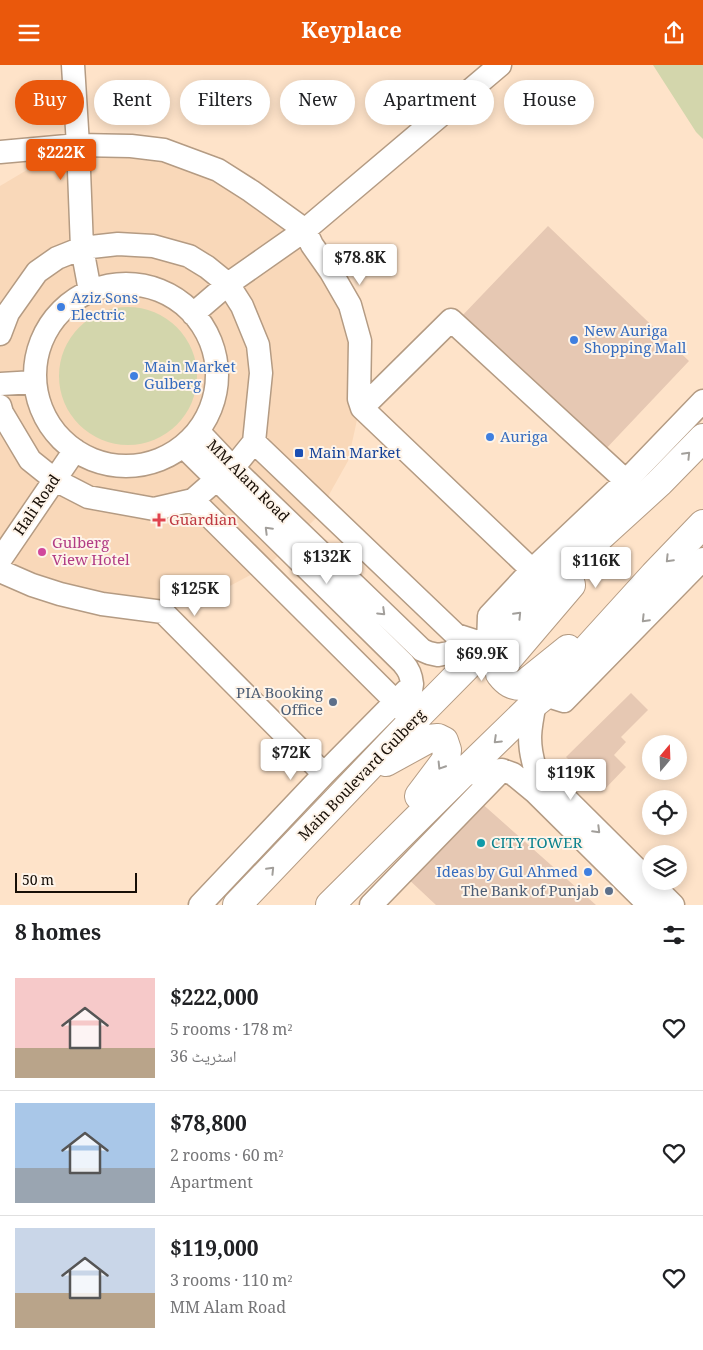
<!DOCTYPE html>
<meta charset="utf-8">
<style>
body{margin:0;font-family:Georgia,"Noto Naskh Arabic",serif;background:#f6f6f6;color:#202124;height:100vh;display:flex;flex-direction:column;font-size:19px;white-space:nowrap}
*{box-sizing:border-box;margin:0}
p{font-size:16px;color:#757577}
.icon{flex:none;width:28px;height:28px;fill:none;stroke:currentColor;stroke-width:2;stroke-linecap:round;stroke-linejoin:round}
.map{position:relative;height:840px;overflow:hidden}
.panel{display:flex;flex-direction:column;background:#fff;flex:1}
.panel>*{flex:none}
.guide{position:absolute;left:15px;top:15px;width:674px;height:45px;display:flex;gap:10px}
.needle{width:32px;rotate:19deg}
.fabs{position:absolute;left:642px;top:670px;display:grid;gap:10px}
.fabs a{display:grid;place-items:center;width:45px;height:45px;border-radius:50%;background:#fff;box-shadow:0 2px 12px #0003;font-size:25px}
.scale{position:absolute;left:15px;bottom:12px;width:122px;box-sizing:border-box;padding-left:5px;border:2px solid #170e06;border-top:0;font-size:14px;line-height:18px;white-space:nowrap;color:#170e06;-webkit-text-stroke:4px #fef4e9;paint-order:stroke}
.price{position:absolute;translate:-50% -42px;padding:0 11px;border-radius:5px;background:#fff;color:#222;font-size:16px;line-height:32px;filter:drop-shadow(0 1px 2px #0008)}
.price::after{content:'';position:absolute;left:50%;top:30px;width:15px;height:11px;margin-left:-8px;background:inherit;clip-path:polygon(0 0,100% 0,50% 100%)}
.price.selected{background:#ea580c;color:#fff}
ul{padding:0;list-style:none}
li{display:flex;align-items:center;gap:15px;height:125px;padding:0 15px}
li+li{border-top:1px solid #e0e0e0}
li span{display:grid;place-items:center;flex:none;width:140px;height:100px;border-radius:0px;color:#555}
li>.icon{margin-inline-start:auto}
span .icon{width:60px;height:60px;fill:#fffc;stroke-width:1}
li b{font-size:21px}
h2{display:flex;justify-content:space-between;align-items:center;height:60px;padding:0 15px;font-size:21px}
.tag{padding:0 18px;border-radius:22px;background:#fff;box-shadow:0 2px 12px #0003;font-size:18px;line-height:45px}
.tag.selected{background:#ea580c;color:#fff}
header{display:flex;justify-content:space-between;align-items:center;height:65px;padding:0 15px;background:#ea580c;color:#fff;font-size:22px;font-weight:700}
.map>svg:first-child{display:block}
</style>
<header><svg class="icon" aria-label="menu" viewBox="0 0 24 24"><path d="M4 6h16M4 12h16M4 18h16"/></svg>Keyplace<svg class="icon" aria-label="share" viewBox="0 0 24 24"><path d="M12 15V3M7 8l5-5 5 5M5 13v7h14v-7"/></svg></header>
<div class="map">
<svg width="703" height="840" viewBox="0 0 703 840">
<rect width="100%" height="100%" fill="#fee3c9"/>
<path fill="#f9d8b9" d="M106,81L172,84L330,194L362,332L348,396L316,453L269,500L211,531L147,545L0,503V121L42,96Z"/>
<path fill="#d3d6ac" d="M653,0H703V74L696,67Z
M59 311a69 69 0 1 1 138 0a69 69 0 1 1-138 0Z"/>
<path fill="#e6c8b3" d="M548,161L689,296L602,388L460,253Z
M631,628L648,645L621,672L626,677L614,690L626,702L602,727L566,692Z
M479,736L596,840H436L405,811Z"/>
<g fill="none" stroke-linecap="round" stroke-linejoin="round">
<defs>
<path id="minor" d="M73,0L78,80L82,183L90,226
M0,87L78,80L131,81L164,85L218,105L251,126L305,165L312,180L331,207L350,240L360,276L359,334L362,343L532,505
M35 310a91 91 0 1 1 182 0a91 91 0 1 1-182 0Z
M193,249L228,219L305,165L500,0
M0,269L8,248L37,207L57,193L82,183L118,179L153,181L189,191L207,202L228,219L242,241L258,280L261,308L254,377L233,403
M0,319L35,317
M0,341L2,348L30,395L55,415L88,432L154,444L193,435
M362,343L451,255L626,416
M198,366L233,403L422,585L429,588L438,590L488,580
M254,377L456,570L487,580
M183,381L403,598C409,605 411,610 412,619L405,664
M217,414L193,435L396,637
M0,495L75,385
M0,506L32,520L60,529L102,539L163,547L324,709
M488,580L489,551L532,505L626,416L703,336
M545,630L564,636L703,494
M535,638C530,663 527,677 535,703L673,840
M462,709L502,705L513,709L535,727L649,840
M200,840L324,709L406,626
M371,840L502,705"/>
<path id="major" d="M568,584L522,621C512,621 507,618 500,609L502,601L571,520
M386,697L428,674L438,673L444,676L447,685L446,695L419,731
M237,840L405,664L548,519L659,418L703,373
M330,840L462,709L535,638L545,630L654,510L703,459"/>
</defs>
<use href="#minor" stroke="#b49b83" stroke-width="25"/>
<use href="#major" stroke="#b49b83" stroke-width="30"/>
<use href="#minor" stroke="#fff" stroke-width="22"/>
<use href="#major" stroke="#fff" stroke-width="28"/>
</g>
<defs><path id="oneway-chevron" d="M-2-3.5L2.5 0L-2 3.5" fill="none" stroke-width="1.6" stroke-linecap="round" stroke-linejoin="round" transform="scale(1.25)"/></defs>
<g stroke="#a29f9b">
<use href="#oneway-chevron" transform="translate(687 390) rotate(-46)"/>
<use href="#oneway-chevron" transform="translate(268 465) rotate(-135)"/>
<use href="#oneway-chevron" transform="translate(669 494) rotate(134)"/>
<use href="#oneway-chevron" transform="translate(382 547) rotate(44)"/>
<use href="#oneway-chevron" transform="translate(518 550) rotate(-46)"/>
<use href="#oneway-chevron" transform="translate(645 554) rotate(134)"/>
<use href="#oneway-chevron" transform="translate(497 675) rotate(136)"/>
<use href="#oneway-chevron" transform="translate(441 701) rotate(122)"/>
<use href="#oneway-chevron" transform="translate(597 765) rotate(45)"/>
<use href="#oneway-chevron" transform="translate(271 805) rotate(-46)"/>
</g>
<g fill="#3f7fe0" stroke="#fef4e9" stroke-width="2">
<circle cx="61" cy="242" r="5"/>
<circle cx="574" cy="275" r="5"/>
<circle cx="134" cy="311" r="5"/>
<circle cx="490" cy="372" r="5"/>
<circle cx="588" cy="807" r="5"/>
</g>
<rect fill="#1a4fb4" stroke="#fef4e9" stroke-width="2" x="294" y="383" width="10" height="10" rx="2.5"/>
<path fill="#e0444e" stroke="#fef4e9" stroke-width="2" d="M156.5 447.5h5v5h5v5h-5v5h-5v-5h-5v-5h5z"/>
<circle fill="#d1479c" stroke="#fef4e9" stroke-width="2" cx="42" cy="487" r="5"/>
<g fill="#5c6f8a" stroke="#fef4e9" stroke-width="2">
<circle cx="333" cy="637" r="5"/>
<circle cx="609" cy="826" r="5"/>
</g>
<circle fill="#0f9aa8" stroke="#fef4e9" stroke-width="2" cx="481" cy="778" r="5"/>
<g text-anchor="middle" stroke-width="4" stroke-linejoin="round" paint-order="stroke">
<g font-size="15" fill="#366cbe" stroke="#fef4e9" text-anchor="start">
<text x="71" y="238">Aziz Sons<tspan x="71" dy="17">Electric</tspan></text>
<text x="584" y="271">New Auriga<tspan x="584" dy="17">Shopping Mall</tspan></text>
<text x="144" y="307">Main Market<tspan x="144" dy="17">Gulberg</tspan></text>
<text x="500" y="377">Auriga</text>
<text x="578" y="812" text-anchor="end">Ideas by Gul Ahmed</text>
</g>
<g font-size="15" fill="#164399" stroke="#fef4e9" text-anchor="start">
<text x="309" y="393">Main Market</text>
</g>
<g font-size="15" fill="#170e06" stroke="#fef4e9">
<text transform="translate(248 416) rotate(45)" y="5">MM Alam Road</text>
<text transform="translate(37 440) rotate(-56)" y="5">Hali Road</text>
<text transform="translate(362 710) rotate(-46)" y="5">Main Boulevard Gulberg</text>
</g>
<g font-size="15" fill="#be3a42" stroke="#fef4e9" text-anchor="start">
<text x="169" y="460">Guardian</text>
</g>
<g font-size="15" fill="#b23c85" stroke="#fef4e9" text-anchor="start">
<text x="52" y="483">Gulberg<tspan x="52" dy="17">View Hotel</tspan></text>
</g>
<g font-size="15" fill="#4e5e75" stroke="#fef4e9" text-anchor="end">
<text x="323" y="633">PIA Booking<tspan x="323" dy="17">Office</tspan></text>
<text x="599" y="831">The Bank of Punjab</text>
</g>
<g font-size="15" fill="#0d838f" stroke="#fef4e9" text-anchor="start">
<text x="491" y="783">CITY TOWER</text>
</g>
</g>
</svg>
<div class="fabs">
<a><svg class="needle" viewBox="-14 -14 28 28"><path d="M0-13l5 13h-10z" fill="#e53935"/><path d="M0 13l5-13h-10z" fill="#757577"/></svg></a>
<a><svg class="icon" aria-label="locate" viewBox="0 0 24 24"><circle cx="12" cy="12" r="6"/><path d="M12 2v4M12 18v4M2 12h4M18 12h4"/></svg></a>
<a><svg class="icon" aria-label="layers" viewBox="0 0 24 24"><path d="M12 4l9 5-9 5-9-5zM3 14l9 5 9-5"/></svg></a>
</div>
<div class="scale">50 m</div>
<b class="price selected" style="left:61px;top:116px">$222K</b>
<b class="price" style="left:360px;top:221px">$78.8K</b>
<b class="price" style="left:327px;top:520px">$132K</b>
<b class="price" style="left:596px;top:524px">$116K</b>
<b class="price" style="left:195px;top:552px">$125K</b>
<b class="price" style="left:482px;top:617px">$69.9K</b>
<b class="price" style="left:291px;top:716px">$72K</b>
<b class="price" style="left:571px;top:736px">$119K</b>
<div class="guide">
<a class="tag selected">Buy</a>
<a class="tag">Rent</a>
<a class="tag">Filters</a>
<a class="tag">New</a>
<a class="tag">Apartment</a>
<a class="tag">House</a>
</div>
</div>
<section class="panel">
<h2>8 homes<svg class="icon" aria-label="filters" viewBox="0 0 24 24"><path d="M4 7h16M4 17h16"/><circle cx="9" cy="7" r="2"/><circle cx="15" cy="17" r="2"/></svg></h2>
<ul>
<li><span style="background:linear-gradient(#f6c9c9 70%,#b9a48a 0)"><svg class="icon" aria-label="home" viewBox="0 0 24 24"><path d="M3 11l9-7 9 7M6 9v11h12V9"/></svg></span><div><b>$222,000</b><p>5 rooms · 178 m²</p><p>اسٹریٹ 36</p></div><svg class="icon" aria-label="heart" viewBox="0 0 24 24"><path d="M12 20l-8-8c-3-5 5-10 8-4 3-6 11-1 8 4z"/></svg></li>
<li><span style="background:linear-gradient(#a9c7e8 65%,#9aa5b1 0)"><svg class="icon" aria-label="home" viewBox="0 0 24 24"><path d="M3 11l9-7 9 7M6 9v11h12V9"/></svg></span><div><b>$78,800</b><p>2 rooms · 60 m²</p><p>Apartment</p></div><svg class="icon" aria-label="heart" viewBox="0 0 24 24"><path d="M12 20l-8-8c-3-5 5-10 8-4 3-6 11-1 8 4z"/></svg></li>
<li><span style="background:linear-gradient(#c9d6e8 65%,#b9a48a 0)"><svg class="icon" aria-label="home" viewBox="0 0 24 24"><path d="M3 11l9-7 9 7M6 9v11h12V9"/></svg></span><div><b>$119,000</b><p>3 rooms · 110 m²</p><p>MM Alam Road</p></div><svg class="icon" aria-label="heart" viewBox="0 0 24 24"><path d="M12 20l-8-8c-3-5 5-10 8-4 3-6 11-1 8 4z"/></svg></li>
</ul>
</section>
